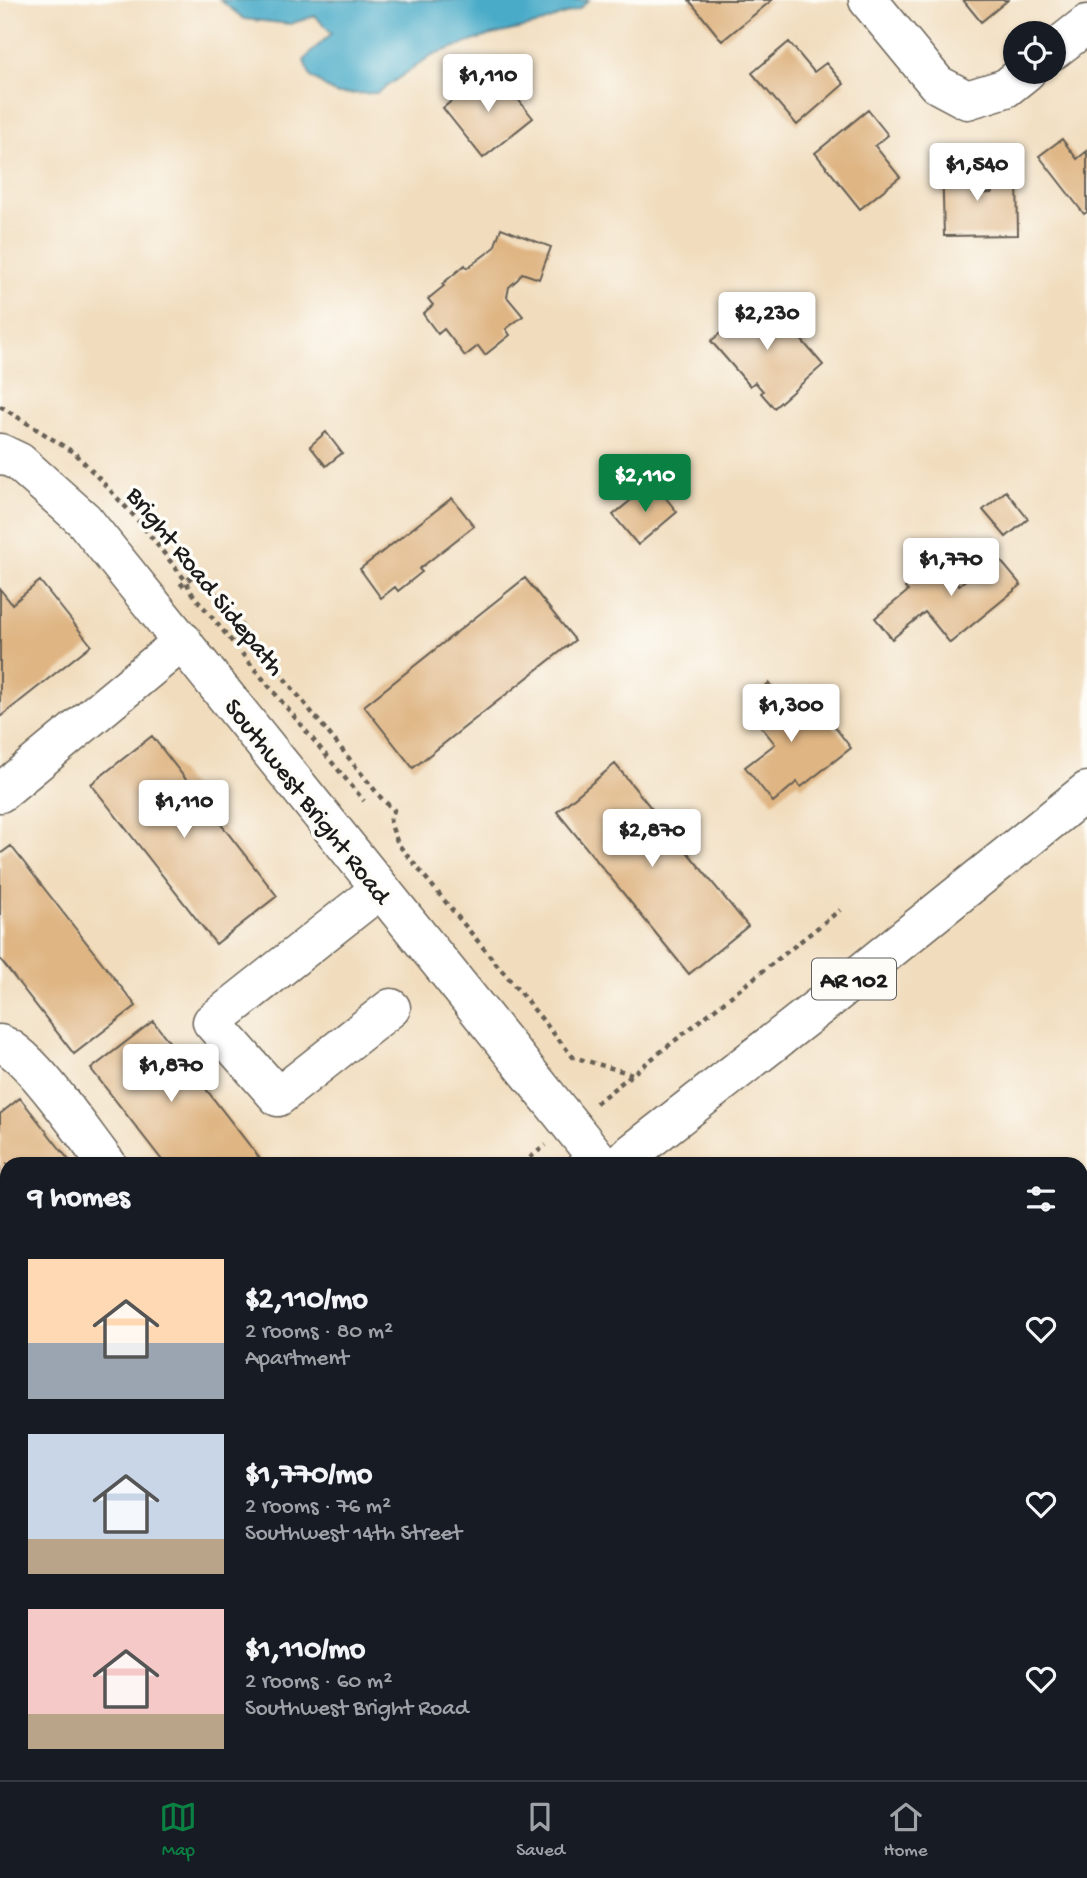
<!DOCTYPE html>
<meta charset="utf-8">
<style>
body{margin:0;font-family:"Gochi Hand",sans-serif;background:#242831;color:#f1f3f6;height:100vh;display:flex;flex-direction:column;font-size:26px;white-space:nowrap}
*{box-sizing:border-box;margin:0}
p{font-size:23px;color:#9ea1a6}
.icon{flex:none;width:38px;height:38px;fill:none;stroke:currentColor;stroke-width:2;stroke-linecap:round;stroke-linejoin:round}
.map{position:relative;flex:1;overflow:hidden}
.panel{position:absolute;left:0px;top:1157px;width:1088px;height:625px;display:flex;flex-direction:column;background:#171b24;border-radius:21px 21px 0 0;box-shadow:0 2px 5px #0004}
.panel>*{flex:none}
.controls{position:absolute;left:1003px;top:21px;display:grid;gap:14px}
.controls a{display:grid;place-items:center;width:63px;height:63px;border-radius:50%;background:#171b24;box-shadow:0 2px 5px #0004;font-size:35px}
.price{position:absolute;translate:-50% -60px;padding:0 16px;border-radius:7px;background:#fff;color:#222;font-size:23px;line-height:46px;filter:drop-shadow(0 2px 4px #0008)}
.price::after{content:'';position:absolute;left:50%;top:42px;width:21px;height:16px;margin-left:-10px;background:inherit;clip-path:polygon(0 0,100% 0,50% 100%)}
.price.selected{background:#0b8043;color:#fff}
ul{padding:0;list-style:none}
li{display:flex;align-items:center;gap:21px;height:175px;padding:0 28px}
li span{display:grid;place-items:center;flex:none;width:196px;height:140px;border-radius:0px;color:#555}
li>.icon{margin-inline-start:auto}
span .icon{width:84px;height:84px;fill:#fffc;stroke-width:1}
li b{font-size:30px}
h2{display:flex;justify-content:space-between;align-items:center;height:84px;padding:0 28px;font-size:30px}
.menu{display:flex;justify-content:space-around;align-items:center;height:98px;border-top:2px solid #363941;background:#171b24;font-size:19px;color:#9ea1a6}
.menu a{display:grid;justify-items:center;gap:4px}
.menu .selected{color:#0b8043}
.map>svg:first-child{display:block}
</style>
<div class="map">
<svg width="1087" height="1780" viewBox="0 0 1087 1780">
<rect width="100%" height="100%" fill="#fdfcf7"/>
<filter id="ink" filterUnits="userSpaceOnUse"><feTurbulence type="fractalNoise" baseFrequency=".0143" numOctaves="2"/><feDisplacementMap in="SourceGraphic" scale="14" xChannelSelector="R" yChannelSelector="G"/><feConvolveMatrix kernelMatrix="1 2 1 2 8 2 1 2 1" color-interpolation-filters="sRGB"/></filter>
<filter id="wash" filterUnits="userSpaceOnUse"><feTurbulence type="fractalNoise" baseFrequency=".00686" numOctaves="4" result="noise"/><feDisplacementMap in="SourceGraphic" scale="28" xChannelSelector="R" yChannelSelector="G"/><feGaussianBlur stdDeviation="1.57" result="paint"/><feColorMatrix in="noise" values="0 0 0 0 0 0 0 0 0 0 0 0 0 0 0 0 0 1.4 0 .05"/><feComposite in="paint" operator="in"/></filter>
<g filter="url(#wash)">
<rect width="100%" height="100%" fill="#f1ddbe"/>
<path fill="#b5d880" stroke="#687a4e" stroke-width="2" d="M1082,1762L1087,1769V1780H959L955,1775L1082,1774Z"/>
<path fill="#49abc8" stroke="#326472" stroke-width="2" d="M220,0H589L579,9L536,25L488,36L432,55L377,93L336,94L311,77L304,61C312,49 322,43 332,33L315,16L290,24L244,19Z"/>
<g id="blocks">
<path fill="#dfb583" d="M689,0H772L722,41Z
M963,0H1008L981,22Z
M789,42L814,72L826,63L844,84L797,125L752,73Z
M497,73L533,118L483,158L443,108L475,82L493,77Z
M868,110L888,135L875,146L900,177L860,209L815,153Z
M1062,139L1077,159L1087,151V212L1084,214L1039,156Z
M972,158L973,194L992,193L991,177L1017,176L1018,235L944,236L942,159Z
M501,228L551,247L539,279L522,273L518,279L509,287L507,297L523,316L506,329L510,335L485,355L478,346L465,356L444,329L438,334L423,314L433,305L428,299L444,286L442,284L465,265L467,268L494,248Z
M764,296L823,365L774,408L761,393L763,391L755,382L750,386L711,341Z
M326,432L342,453L326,466L310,446Z
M653,482L677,512L638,545L613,515Z
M1006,491L1028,519L1006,537L983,510Z
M452,498L474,526L419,569L422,572L398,591L395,587L381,598L360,569Z
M990,548L1021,585L950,643L925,612L892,639L875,618L908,591L905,588L939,560L959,585L974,573L968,566Z
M525,578L575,640L413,768L364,706Z
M40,581L91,645L0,717V589L12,604Z
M769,683L801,724L820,708L851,748L801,787L797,782L773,802L745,767L775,744L743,704Z
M152,736L277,896L216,944L91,784Z
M615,764L748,926L689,974L557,812Z
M11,846L136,1006L74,1054L0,959V854Z
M153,1021L264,1164H165L91,1069Z
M20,1098L72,1164H7V1219L0,1224V1114Z
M7,1255V1366L0,1371V1261Z
M41,1774H136L129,1780H46Z"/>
</g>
</g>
<g filter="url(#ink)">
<use href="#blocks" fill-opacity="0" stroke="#676055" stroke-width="2"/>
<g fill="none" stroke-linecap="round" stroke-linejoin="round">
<defs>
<path id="minor" d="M868,0L937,84L967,100L1006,88L1026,72
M1054,50L1087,24
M0,453L19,462L84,520L602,1164
M0,793L183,641
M380,889L212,1022L278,1097L391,1008
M0,1044C28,1050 86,1138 107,1164
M0,1445L7,1439"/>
<path id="major" d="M618,1164L829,999L1087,791
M0,1655L7,1649"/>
</defs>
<use href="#minor" stroke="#676055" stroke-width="41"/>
<use href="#major" stroke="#676055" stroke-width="41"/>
<path stroke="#676055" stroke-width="4.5" stroke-dasharray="5 5" stroke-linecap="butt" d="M0,406L76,454L136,518L186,581L191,592L364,801
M180,586L198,572L382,799L394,810L390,822L398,844L573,1057L632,1074
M596,1103L840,910
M522,1164L546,1145"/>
<use href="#minor" stroke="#fff" stroke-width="38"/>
<use href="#major" stroke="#fff" stroke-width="38"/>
</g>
</g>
<g text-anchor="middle" stroke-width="7" stroke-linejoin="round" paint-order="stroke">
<rect fill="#fdfcf7" stroke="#605f5e" stroke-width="2" x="812" y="958.5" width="84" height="41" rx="5"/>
<g font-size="24" font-weight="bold" fill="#1c1c1c">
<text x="854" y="987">AR 102</text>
</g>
<g font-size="26" fill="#1c1c1c" stroke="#fdfcf7">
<text transform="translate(207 580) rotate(51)" y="9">Bright Road Sidepath</text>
<text transform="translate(309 800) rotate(52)" y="9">Southwest Bright Road</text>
</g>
</g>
</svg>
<div class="controls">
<a><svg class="icon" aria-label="locate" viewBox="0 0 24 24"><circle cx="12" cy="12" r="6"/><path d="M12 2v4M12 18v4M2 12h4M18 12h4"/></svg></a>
</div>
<b class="price" style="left:488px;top:114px">$1,110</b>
<b class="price" style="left:977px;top:203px">$1,540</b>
<b class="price" style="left:767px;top:352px">$2,230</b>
<b class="price selected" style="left:645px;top:514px">$2,110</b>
<b class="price" style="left:951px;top:598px">$1,770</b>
<b class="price" style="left:791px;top:744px">$1,300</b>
<b class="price" style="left:184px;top:840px">$1,110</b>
<b class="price" style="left:652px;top:869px">$2,870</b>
<b class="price" style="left:171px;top:1104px">$1,870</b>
<section class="panel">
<h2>9 homes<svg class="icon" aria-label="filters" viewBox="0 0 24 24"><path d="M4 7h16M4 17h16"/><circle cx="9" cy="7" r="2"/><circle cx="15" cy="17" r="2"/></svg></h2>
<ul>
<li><span style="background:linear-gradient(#ffd9b3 60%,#9aa5b1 0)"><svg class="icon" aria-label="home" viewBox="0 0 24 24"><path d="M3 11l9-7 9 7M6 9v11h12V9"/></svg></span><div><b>$2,110/mo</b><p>2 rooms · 80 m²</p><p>Apartment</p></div><svg class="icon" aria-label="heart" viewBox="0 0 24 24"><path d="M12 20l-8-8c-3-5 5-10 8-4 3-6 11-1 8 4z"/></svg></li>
<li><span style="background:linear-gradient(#c9d6e8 75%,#b9a48a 0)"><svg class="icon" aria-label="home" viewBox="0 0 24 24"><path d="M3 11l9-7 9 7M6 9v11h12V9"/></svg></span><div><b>$1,770/mo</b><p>2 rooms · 76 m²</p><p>Southwest 14th Street</p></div><svg class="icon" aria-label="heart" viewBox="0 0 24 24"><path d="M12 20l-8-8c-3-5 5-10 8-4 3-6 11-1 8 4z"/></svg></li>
<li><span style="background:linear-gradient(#f6c9c9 75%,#b9a48a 0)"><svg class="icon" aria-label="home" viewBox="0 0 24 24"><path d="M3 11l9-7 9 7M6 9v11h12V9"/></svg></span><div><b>$1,110/mo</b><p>2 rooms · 60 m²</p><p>Southwest Bright Road</p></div><svg class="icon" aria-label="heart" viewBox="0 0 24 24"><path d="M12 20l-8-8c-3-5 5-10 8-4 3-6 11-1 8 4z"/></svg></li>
</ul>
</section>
</div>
<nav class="menu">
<a class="selected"><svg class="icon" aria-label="map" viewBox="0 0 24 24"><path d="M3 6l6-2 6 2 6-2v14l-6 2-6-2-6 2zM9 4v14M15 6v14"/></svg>Map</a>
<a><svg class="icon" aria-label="saved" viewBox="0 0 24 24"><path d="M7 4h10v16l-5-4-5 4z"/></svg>Saved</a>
<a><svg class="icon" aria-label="home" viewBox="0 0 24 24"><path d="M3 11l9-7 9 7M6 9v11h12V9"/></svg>Home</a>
</nav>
